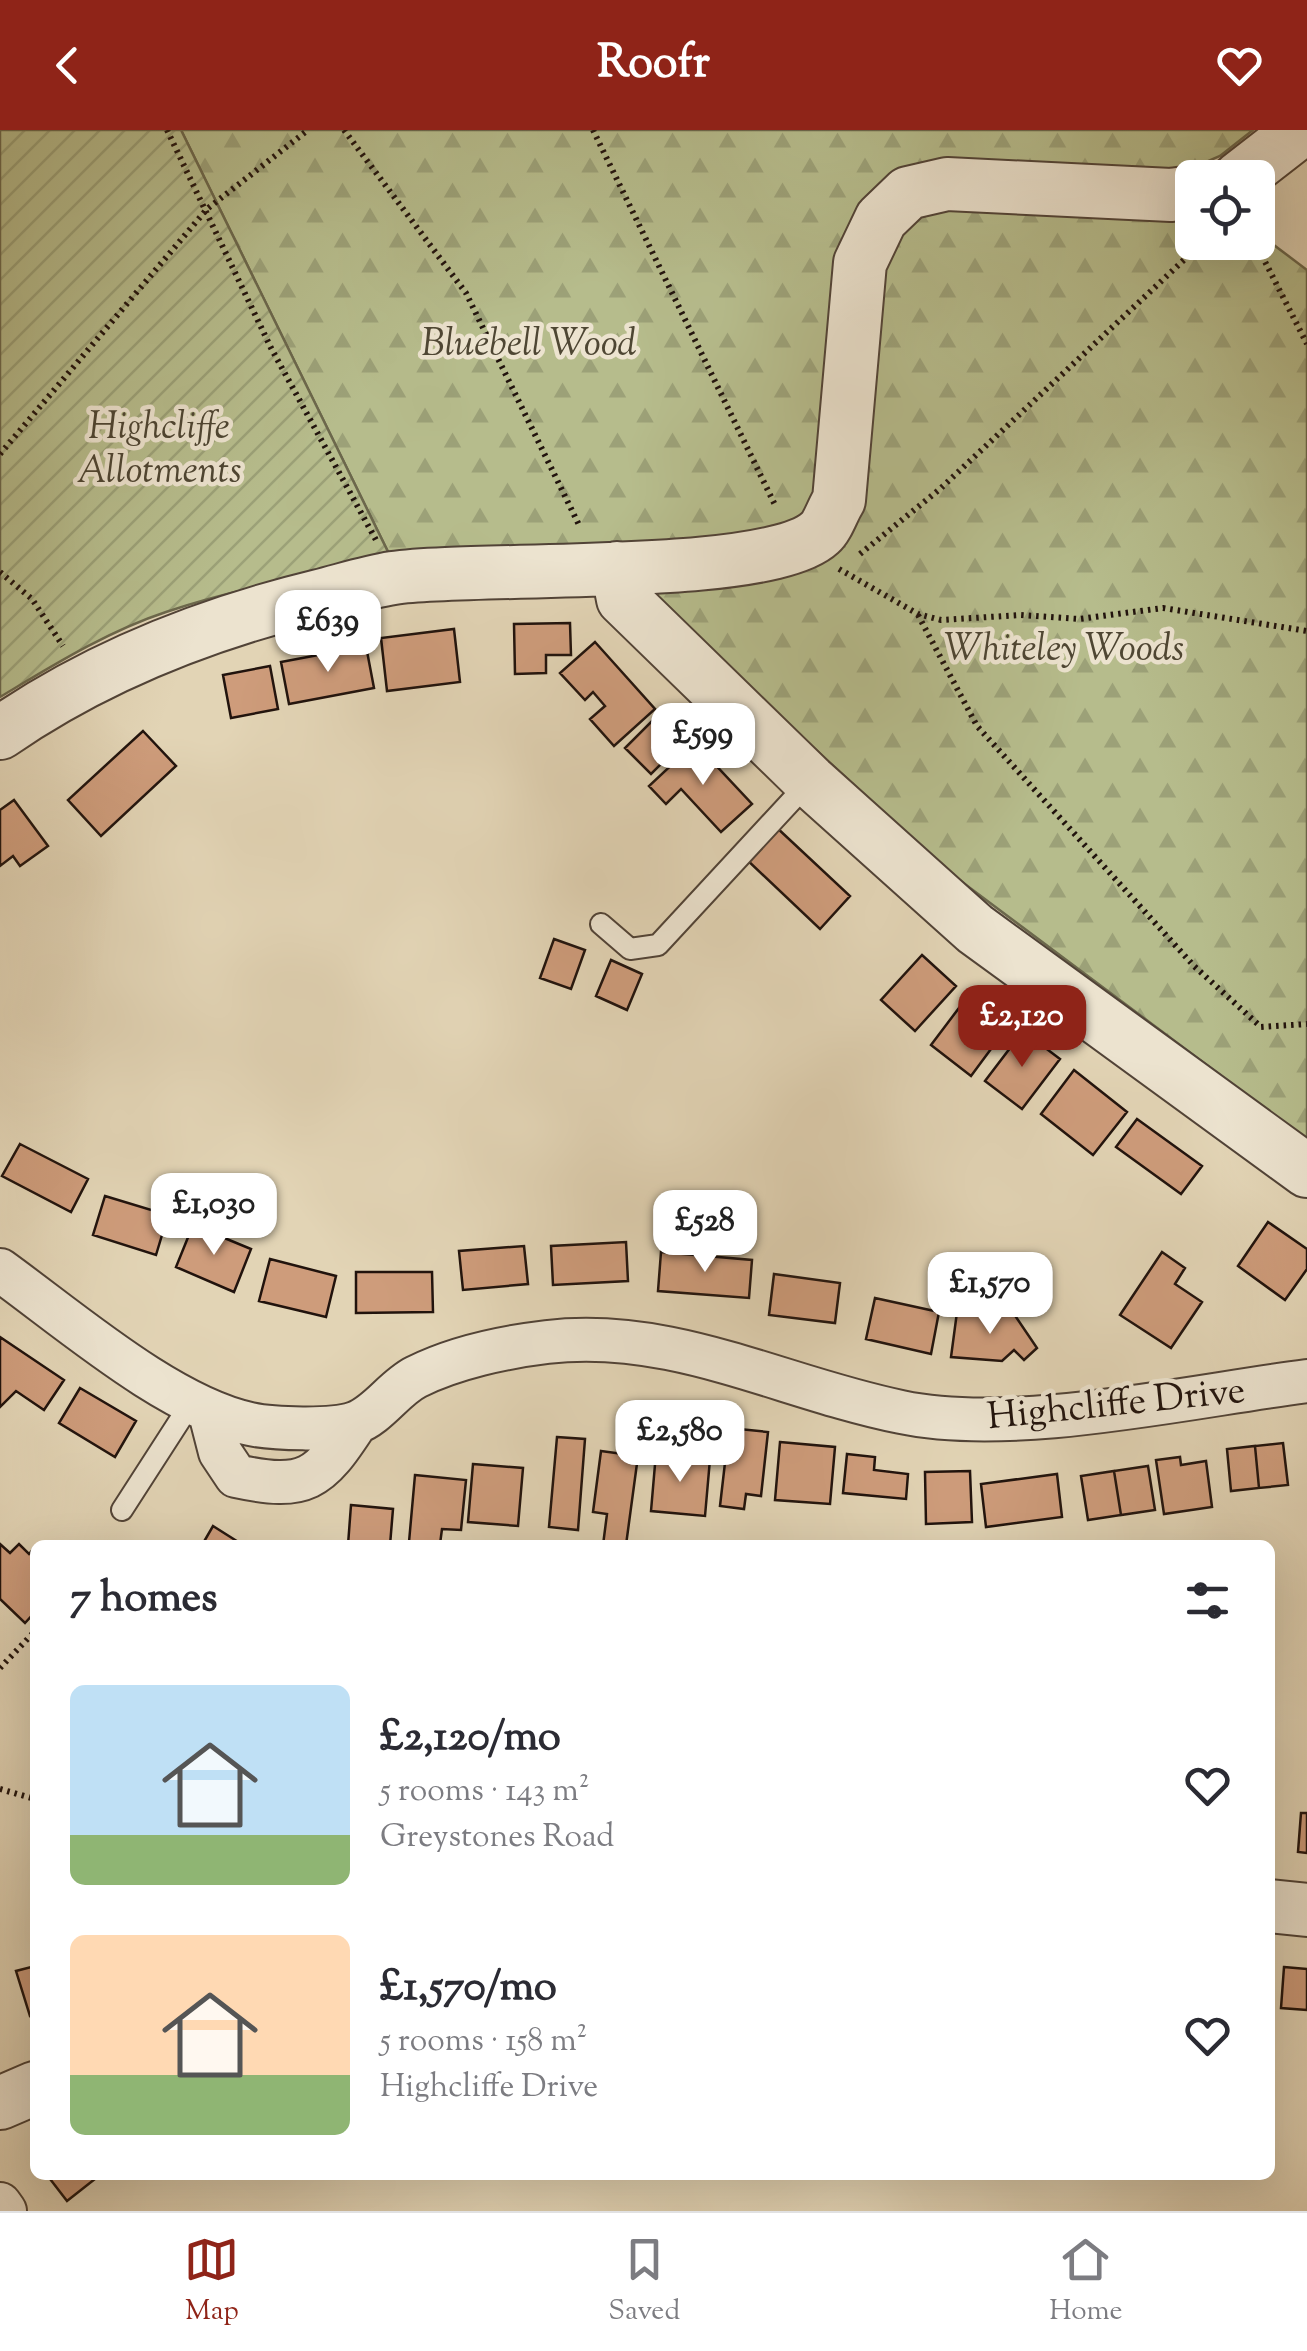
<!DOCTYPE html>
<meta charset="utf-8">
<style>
body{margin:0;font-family:"Sorts Mill Goudy",serif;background:#f2f2f3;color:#2b2b33;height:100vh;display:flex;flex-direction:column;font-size:38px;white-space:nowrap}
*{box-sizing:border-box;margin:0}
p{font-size:32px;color:#7c7c81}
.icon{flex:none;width:55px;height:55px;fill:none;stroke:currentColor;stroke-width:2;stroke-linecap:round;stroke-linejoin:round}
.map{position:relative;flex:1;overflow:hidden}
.drawer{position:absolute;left:30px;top:1410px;width:1245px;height:640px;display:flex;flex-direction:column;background:#fff;border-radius:15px;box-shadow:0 10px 40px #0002}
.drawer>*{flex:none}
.tools{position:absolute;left:1175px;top:30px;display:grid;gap:20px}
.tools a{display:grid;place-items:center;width:100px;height:100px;border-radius:15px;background:#fff;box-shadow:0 10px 40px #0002;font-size:50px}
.price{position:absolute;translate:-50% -85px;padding:0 22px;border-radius:20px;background:#fff;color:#222;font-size:32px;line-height:65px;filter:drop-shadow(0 2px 5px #0008)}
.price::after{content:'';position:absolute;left:50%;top:60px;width:30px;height:22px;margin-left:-15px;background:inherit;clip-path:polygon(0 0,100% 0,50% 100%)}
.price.on{background:#8f2418;color:#fff}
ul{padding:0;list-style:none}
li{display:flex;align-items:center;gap:30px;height:250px;padding:0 40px}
li span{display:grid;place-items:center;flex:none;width:280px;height:200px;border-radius:15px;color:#555}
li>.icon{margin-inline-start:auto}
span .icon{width:120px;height:120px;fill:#fffc;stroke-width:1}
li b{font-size:42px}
h2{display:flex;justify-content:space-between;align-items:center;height:120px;padding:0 40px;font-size:42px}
header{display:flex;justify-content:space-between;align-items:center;height:130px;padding:0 40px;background:#8f2418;color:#fff;font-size:45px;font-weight:800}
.menu{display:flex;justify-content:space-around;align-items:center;height:140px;border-top:2px solid #e1e1e2;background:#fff;font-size:28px;color:#7c7c81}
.menu a{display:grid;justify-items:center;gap:5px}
.menu .on{color:#8f2418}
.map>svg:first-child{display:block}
</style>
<header><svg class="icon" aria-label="back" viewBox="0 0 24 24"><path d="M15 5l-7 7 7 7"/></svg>Roofr<svg class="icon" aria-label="heart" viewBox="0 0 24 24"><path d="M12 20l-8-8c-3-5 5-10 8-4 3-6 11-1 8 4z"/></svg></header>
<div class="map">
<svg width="1307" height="2081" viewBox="0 0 1307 2081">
<defs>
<pattern id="forest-firs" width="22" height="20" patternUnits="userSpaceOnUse" patternTransform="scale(2.5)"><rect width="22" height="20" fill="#b6bc8c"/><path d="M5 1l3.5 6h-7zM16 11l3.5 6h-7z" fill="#9ca178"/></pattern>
<pattern id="garden-furrows" width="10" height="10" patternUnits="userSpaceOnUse" patternTransform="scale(2.5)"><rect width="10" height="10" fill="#b6bc8c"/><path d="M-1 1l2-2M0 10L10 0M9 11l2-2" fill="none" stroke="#9ca178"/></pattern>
</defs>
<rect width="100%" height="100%" fill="#e2d4b5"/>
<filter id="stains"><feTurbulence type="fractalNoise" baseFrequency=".002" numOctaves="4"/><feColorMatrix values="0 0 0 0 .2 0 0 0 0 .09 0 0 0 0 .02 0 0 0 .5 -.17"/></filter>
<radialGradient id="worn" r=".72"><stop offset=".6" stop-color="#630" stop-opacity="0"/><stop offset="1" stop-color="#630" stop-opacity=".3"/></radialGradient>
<path fill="url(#forest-firs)" stroke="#6c684c" stroke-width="2.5" d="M181,0H1253L1220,26L1174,46L882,56L840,113L819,371L765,411L393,432Z
M930,73L1192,80V112H1258V103L1307,140V1010L946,740L642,459L788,442L844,416L875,126Z"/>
<path fill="url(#garden-furrows)" stroke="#6c684c" stroke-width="2.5" d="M0,0H181L393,432C316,444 240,457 166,482C108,501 52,536 0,567Z"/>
<path fill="#ce9c7b" stroke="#21130d" stroke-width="2.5" d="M570,493L571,525H546V543L515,544L514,494Z
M454,499L460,552L387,561L381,508Z
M595,512L655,579L614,616L590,589L605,576L593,562L585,570L560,543Z
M366,516L374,558L289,574L281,532Z
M270,536L278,579L231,588L223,545Z
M660,583L686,609L651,644L625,618Z
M143,601L176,636L101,706L68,670Z
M695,613L752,674L721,702L681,659L666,674L649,656Z
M14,670L48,716L20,736L13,726L0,736V680Z
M775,696L850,766L820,799L745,728Z
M554,809L585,820L571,859L540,848Z
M922,825L956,856L915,901L881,870Z
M611,830L642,844L627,880L596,866Z
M968,866L1008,896L971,946L931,915Z
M1023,901L1060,929L1022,979L985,951Z
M1074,940L1127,982L1093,1025L1041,984Z
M1137,989L1202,1036L1181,1064L1116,1017Z
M20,1014L88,1049L71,1082L2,1046Z
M105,1066L168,1085L156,1125L93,1105Z
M1268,1092L1307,1119V1139L1285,1170L1238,1136Z
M193,1095L251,1119L234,1162L176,1137Z
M626,1112L628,1151L553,1155L551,1116Z
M524,1116L528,1154L463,1160L459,1121Z
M661,1122L752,1130L749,1168L658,1161Z
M1162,1122L1185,1138L1175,1154L1202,1172L1171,1218L1120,1185Z
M270,1129L336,1146L326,1187L259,1171Z
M356,1142H432L433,1182L356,1183Z
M774,1144L840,1153L835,1193L769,1185Z
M875,1168L939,1182L931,1224L866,1209Z
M957,1182L1014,1184L1037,1218L1024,1230L1014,1220L1002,1231L951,1227Z
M0,1207L64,1250L44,1280L16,1261L0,1277Z
M80,1258L136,1291L115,1327L59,1293Z
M729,1298L768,1302L761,1366L746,1364L744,1379L720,1376Z
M557,1307L585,1309L578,1400L549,1397Z
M780,1312L835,1317L830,1374L775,1370Z
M1283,1313L1288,1355L1259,1358L1255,1316Z
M1255,1316L1259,1358L1231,1361L1227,1319Z
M601,1321L638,1326L626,1415H603L607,1384L593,1382Z
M656,1323L710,1329L705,1386L651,1381Z
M847,1324L875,1327L874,1340L908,1344L906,1369L843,1363Z
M1180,1327L1181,1335L1206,1331L1212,1377L1164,1384L1156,1330Z
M473,1334L523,1338L518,1396L468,1392Z
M1148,1336L1155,1380L1121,1385L1114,1341Z
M970,1341L972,1392L926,1394L925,1342Z
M1114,1341L1121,1385L1088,1390L1081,1346Z
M1057,1344L1062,1387L986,1397L981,1354Z
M415,1345L466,1350L461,1400L442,1399L440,1414L409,1412Z
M351,1375L393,1379L390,1415H348Z
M213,1396L243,1415H202Z
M0,1414L10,1423L19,1414L29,1424L35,1417V1482L25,1493L0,1469Z
M1301,1683H1307V1723L1298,1722Z
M35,1836V1885L30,1886L16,1841Z
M1284,1837L1307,1839V1880L1281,1878Z
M47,2045H100L67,2071Z"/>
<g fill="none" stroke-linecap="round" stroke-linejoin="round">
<defs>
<path id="service" d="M601,794L630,819L658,815L808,653
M122,1380L191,1273"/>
<path id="minor" d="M0,1140C68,1189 169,1277 250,1294C273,1299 333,1301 355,1293C378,1285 394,1258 416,1247C454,1228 505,1217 547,1212C672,1197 782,1258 901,1282C1014,1306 1190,1266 1307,1251
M210,1283L220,1322L236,1346C306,1361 319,1350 356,1293
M0,2074L5,2081"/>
<path id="tertiary" d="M1239,48L1301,0
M617,438L623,469L810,651L975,799L1307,1041
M0,603C97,536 204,494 319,466C343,460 368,452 393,448C475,436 768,451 820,403C828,396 833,379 839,370L860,133L881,89L908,63L947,54L1171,65L1192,62
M1270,1776L1307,1780
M0,1973L35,1958"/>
</defs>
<use href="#service" stroke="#514337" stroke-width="24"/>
<use href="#minor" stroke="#514337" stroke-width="46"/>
<use href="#tertiary" stroke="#514337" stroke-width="56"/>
<path stroke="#21130d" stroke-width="6" stroke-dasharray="2.5 5" stroke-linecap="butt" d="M167,0L271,218L376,410
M344,0L466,163L580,397
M593,0L776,377
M1255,112L1307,214
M0,324L207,79L308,0
M860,424L940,359L1203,112
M839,439L918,484L941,490L1021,485L1079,489L1163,478L1307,501
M0,442L32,469L63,516
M918,485L977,596L1194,836L1261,897L1307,894
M0,1538L35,1501
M0,1659L35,1669"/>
<use href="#service" stroke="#ece3cf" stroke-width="20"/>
<use href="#minor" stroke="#ece3cf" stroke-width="42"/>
<use href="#tertiary" stroke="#ece3cf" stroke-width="52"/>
</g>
<g text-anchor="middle" stroke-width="9" stroke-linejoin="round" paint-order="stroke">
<g font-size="38" font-style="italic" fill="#4e4633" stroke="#ece3cf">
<text x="529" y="225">Bluebell Wood</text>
<text x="159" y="308">Highcliffe<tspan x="159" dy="44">Allotments</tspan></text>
<text x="1064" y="530">Whiteley Woods</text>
</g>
<g font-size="38" fill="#21130d" stroke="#ece3cf">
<text transform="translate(1116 1272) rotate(-6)" y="13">Highcliffe Drive</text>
</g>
</g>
<rect width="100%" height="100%" filter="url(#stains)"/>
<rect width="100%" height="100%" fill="url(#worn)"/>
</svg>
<div class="tools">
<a><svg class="icon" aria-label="locate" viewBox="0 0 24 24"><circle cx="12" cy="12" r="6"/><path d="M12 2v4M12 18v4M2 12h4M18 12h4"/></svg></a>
</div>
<b class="price" style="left:328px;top:545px">£639</b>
<b class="price" style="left:703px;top:658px">£599</b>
<b class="price on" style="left:1022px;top:940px">£2,120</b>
<b class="price" style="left:214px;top:1128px">£1,030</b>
<b class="price" style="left:705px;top:1145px">£528</b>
<b class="price" style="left:990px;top:1207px">£1,570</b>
<b class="price" style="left:680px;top:1355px">£2,580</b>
<section class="drawer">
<h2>7 homes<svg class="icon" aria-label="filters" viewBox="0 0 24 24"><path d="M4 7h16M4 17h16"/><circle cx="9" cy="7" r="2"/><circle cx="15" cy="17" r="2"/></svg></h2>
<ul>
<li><span style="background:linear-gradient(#bfe0f5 75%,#8fb573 0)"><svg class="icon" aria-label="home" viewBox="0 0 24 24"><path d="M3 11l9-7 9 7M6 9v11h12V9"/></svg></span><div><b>£2,120/mo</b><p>5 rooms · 143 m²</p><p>Greystones Road</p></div><svg class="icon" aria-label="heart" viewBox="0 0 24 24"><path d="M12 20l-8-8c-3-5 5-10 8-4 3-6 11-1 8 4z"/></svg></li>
<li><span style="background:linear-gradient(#ffd9b3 70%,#8fb573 0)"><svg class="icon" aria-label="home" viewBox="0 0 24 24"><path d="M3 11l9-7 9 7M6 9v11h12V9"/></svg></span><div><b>£1,570/mo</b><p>5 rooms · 158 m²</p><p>Highcliffe Drive</p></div><svg class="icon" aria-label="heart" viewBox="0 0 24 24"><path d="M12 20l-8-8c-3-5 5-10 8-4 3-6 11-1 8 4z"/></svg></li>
</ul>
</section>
</div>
<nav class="menu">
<a class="on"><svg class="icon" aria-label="map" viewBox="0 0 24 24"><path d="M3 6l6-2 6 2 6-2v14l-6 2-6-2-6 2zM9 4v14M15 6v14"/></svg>Map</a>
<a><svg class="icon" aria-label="saved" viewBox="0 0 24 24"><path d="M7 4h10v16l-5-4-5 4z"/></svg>Saved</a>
<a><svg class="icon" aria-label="home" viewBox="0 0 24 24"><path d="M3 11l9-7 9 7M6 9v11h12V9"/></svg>Home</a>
</nav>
